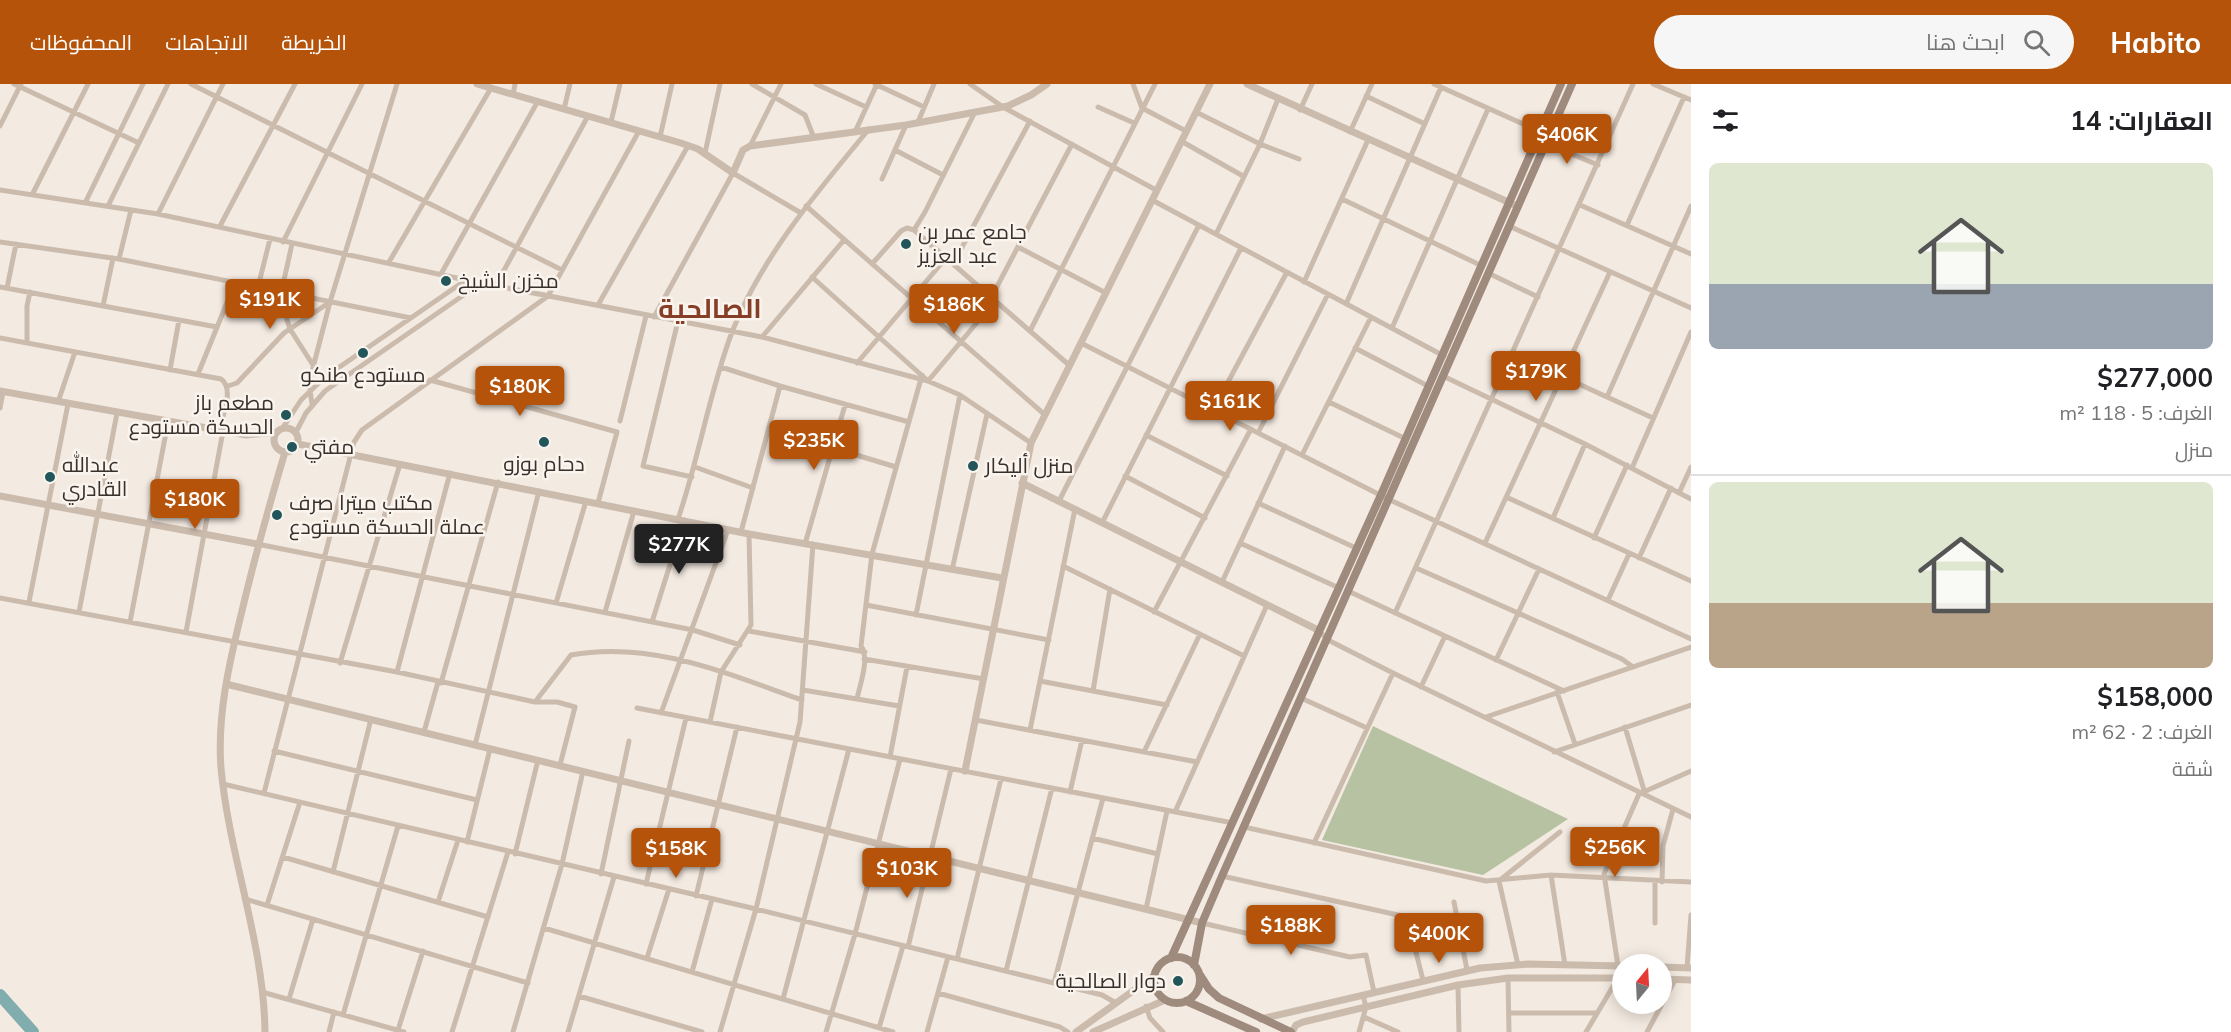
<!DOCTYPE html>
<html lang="ar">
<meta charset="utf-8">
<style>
body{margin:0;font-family:Mulish,Cairo,sans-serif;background:#f6f6f6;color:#202124;direction:rtl;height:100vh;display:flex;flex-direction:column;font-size:22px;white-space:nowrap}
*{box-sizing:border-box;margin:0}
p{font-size:20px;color:#757577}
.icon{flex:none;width:33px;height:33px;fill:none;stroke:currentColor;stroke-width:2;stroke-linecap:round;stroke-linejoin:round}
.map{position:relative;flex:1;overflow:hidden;direction:ltr}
.sheet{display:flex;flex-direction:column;background:#fff;width:540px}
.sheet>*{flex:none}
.needle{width:39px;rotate:18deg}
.buttons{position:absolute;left:1612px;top:870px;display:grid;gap:12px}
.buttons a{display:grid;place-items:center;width:60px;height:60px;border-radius:50%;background:#fff;box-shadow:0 3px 15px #0003;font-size:30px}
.price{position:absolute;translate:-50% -51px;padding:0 14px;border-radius:6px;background:#b45309;color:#fff;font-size:20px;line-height:39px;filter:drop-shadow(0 2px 3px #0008)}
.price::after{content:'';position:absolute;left:50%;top:36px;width:18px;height:14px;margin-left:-9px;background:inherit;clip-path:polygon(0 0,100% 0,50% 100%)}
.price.on{background:#222;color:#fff}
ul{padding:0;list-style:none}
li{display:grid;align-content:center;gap:12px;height:318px;padding:0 18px}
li+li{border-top:2px solid #e0e0e0}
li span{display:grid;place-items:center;height:186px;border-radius:9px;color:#555}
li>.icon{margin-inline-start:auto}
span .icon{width:108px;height:108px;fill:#fffc;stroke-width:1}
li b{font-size:26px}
h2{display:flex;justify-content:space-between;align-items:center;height:72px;padding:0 18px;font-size:26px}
header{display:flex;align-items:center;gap:36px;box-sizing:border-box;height:84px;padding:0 30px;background:#b45309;color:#fff}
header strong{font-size:28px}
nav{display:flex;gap:33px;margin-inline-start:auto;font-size:21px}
.search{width:420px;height:54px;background:#f6f6f6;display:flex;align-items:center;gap:15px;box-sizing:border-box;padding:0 21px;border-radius:33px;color:#757577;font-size:22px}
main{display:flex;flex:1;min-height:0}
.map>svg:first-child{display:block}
</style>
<header>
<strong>Habito</strong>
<div class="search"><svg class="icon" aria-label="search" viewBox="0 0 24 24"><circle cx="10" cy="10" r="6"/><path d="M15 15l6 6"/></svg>ابحث هنا</div>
<nav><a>الخريطة</a><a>الاتجاهات</a><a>المحفوظات</a></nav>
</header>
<main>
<section class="sheet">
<h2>العقارات: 14<svg class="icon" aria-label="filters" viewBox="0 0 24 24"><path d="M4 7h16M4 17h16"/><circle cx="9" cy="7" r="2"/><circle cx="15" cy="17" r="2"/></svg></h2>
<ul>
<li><span style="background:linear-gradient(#dfe7d0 65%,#9aa5b1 0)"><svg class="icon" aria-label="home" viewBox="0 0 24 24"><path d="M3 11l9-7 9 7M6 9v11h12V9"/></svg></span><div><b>$277,000</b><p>الغرف: 5 · 118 m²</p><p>منزل</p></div></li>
<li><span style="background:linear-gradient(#dfe7d0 65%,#b9a48a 0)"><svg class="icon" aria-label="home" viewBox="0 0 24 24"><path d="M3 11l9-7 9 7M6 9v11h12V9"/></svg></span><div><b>$158,000</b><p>الغرف: 2 · 62 m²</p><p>شقة</p></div></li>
</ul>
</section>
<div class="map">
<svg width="1691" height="948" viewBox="0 0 1691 948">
<rect width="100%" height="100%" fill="#f3eae1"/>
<path fill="#b6c2a1" d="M1373,642L1381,646L1568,735L1483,791L1322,756Z"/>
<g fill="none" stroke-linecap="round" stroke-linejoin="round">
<path stroke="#81adaf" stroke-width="12" d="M0,911L33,948"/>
<path stroke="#cbbbad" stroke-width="5" d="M14,0L139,59
M191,0L562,186
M752,0L805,31L814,54
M816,0L866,23
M875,0L924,23
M970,0L1003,23L1156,106
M1133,0L1142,24L1186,47
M1434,0L1539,47
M1653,0L1691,16
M513,10L515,0
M1366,12L1425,40
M1098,23L1134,39
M564,25L570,0
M1300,26L1312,0
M1196,28L1260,60L1299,75
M611,38L620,0
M918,38L934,0
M0,42L21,0
M855,48L877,0
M1350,48L1372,0
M660,53L672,0
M1181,57L1243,92
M1545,59L1598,81
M750,62L781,0
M895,66L943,91
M705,69L720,0
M882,95L906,41
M0,106L158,130L466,196L762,253L928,297L960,311L1031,359
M32,111L88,0
M1342,115L1480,181
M1152,116L1444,272
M85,119L143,0
M1580,121L1691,170
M108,122L168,0
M806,122L1044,330
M158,130L223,0
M1627,141L1684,13
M220,142L295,0
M1509,142L1691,224
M914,146L925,128L975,28
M1216,150L1260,60L1278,15
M0,158L119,175L411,234
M283,158L362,0
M292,160L280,214L290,245L313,281
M1018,163L1106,209
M119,175L131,126
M389,178L491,4
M872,180L901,147L907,144L914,146L1069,281
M953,180L1030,37
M1488,189L1538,213
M441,190L538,17
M812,193L928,297L995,217
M1304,198L1368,56
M496,201L588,32
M0,203L217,243
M258,203L270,155
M7,204L16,160
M991,214L1072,60
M1346,220L1441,3
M598,221L688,62
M103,222L113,174
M654,233L733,89L801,129
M678,237L643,382L692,393
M1392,244L1488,25
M1030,247L1155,0
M762,253L844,156
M0,254L221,295C235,305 222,332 219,347
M27,259V222L30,208
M1081,259L1390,416L1691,555
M1355,264L1428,302
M1513,270L1653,334
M857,279L946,174
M721,283L780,302L909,338
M170,286L179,236
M198,290L235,199
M1443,292L1585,360L1691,415
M430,296L617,348L598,419
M228,302L237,299L284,249L330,218
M1607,313L1691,122
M58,318L75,268
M1329,318L1404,354
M312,320L309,299L330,218L397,0
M0,324L3,308
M1213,326L1287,188
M620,337L646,232
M282,345L301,316L325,293L466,196
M296,348L306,329L325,307L481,199
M1258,349L1328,210
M1146,351L1227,392
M833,364L896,383
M1302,371L1371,233
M695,383L753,404
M1632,384L1691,248
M1125,392L1205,434
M1679,409L1691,383
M1506,413L1691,497
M1059,417L1199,141
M1258,419L1356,464
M1553,434L1585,360
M678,435C699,374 709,309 732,248C762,172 818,107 869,45
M1102,439L1241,164
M741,448L780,302
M1594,454L1627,381
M1240,459L1337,503
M1485,459L1610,188
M257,460L693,546L740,561
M805,460L845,321
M1639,474L1671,404
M1063,482L1244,572
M1416,484L1622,575L1633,583
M952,486L987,330
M1222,498L1285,362
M1348,507L1564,607
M0,514L397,588L535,618L571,571C651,556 728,590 802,616
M1608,516L1629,470
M29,518L68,320
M556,519L586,417
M866,521L1049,556
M79,528L117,329
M605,528L634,427
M1154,528L1251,345
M1395,529L1633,0
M916,531L960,311
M130,538L168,338
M652,538L684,436
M1318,546L1328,556L1393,589L1691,733
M749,547L865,568
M186,548L223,347
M864,575L984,595
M1496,576L1539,485
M340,579L400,380
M397,588L450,389
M1040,597L1167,621
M441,599L498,398
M1421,603L1445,552
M803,606L899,622
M1093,607L1110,505
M1557,608L1575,660
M1301,614L1367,644
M857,615C860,600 870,574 861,562L872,470L922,291
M535,618H557L575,623L560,681
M637,624L1233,739
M661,629L728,446
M1486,633L1691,563
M976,636L1197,678
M710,638L721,588L751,541L749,450
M1625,643L1644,706
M1030,646L1075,425
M424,648L438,598
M475,661L539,407
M274,667L477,716
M1144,668L1200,550
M1554,668L1691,621
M890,673L907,583
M223,700L756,825L1102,911L1116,919
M1070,708L1082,656
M264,709L354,358L362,346L548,212L639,47
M1175,728L1267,521
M1244,743L1486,797L1551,791L1691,798
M1092,754L1158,770
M467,758L490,665
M1314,759L1393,589
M515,770L538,676
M283,773L488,833
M333,788L371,635
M601,790L629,657
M1551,791L1565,881
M1222,792L1407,833L1423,896
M1500,796L1560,748
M1499,797L1518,881
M1662,798L1663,762L1673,725
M646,800L686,634
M696,812L737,643
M245,815L528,899
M438,818L458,756
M1454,818L1467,886
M267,821L300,718
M1146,825L1167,727
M1202,839L1350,873L1366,871L1374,908
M1655,839V798
M544,844L893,948
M908,863L951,685
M647,874L669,805
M957,875L1001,695
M1618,882L1604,790L1639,710L1691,687
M1687,884L1691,831
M1006,887L1052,704
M692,888L712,815
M1508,894L1509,948
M1054,899L1103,714
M1458,901L1459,948
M262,908L404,948
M938,909L1060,943L1068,948
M579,912L702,948
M289,915L313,835
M783,915L849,665
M1146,922L1150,934L1163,948
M1509,929H1597
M343,931L398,742
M1364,933L1398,948
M879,944L903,862
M398,946L423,867
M329,948L334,928
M452,948L508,768
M513,948L562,780L583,687
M568,948L614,793
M720,948L756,825L800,638L813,460
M826,948L855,850L900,675
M927,948L948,873
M1359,948L1366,923L1363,911
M1586,948L1618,894
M1647,948L1675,896"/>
<path stroke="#cbbbad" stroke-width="7" d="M477,0L681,59L698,65L733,89L743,66L750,62L906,41L1008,22L1031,11L1047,0
M1247,0L1517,122
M0,307L246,351L277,348
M274 356a12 12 0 1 1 24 0a12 12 0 1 1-24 0Z
M298,360L749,450L1002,494
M1022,399L1318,546
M0,412L257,460
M226,600L1202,839
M965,687L1031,359L1210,0
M1662,883L1691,884
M1662,895L1691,896
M1261,935L1480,884L1528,880L1623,882
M265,948C264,859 229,772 221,684C217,632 229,580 241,531C254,476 269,422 285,368
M1076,948L1155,891
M1093,948L1165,916
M1292,948L1296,941L1303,938L1458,901L1508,894H1623"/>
<path stroke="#9f8a7e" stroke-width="8" d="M1154 896a23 23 0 1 1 46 0a23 23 0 1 1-46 0Z
M1171,874L1381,411L1561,0
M1194,881L1202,839L1222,792L1572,0
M1200,891L1209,905L1219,914L1291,948
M1186,917L1256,948"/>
</g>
<g fill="#22565a" stroke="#faf4ee" stroke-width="2">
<circle cx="906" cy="160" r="6"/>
<circle cx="446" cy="197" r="6"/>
<circle cx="363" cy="269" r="6"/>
<circle cx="286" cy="331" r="6"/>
<circle cx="544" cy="358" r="6"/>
<circle cx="292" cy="363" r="6"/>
<circle cx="973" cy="382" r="6"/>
<circle cx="50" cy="393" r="6"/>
<circle cx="277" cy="431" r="6"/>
<circle cx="1178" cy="897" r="6"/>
</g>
<g text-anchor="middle" stroke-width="5" stroke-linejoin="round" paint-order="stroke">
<g font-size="21" fill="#39302b" stroke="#faf4ee" text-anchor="start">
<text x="918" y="155">جامع عمر بن<tspan x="918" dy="24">عبد العزيز</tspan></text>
<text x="458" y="204">مخزن الشيخ</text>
<text x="363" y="298" text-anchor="middle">مستودع طنكو</text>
<text x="274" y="326" text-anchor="end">مطعم باز<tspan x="274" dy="24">الحسكة مستودع</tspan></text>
<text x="304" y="370">مفتي</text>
<text x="544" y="387" text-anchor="middle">دحام بوزو</text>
<text x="62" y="388">عبدالله<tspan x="62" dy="24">القادري</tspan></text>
<text x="985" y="389">منزل أليكار</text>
<text x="289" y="426">مكتب ميترا صرف<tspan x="289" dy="24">عملة الحسكة مستودع</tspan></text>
<text x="1166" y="904" text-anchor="end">دوار الصالحية</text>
</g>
<g font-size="27" font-weight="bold" fill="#863e27" stroke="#faf4ee">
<text x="710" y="234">الصالحية</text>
</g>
</g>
</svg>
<div class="buttons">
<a><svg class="needle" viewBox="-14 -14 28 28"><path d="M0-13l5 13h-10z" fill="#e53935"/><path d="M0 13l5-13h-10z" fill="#757577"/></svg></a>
</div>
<b class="price" style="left:1567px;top:81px">$406K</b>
<b class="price" style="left:270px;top:246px">$191K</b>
<b class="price" style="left:954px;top:251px">$186K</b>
<b class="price" style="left:1536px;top:318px">$179K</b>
<b class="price" style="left:520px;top:333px">$180K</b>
<b class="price" style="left:1230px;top:348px">$161K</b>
<b class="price" style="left:814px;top:387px">$235K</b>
<b class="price" style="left:195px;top:446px">$180K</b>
<b class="price on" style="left:679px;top:491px">$277K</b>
<b class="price" style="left:1615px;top:794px">$256K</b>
<b class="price" style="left:676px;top:795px">$158K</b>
<b class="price" style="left:907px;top:815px">$103K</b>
<b class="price" style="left:1291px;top:872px">$188K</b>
<b class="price" style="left:1439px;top:880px">$400K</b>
</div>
</main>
